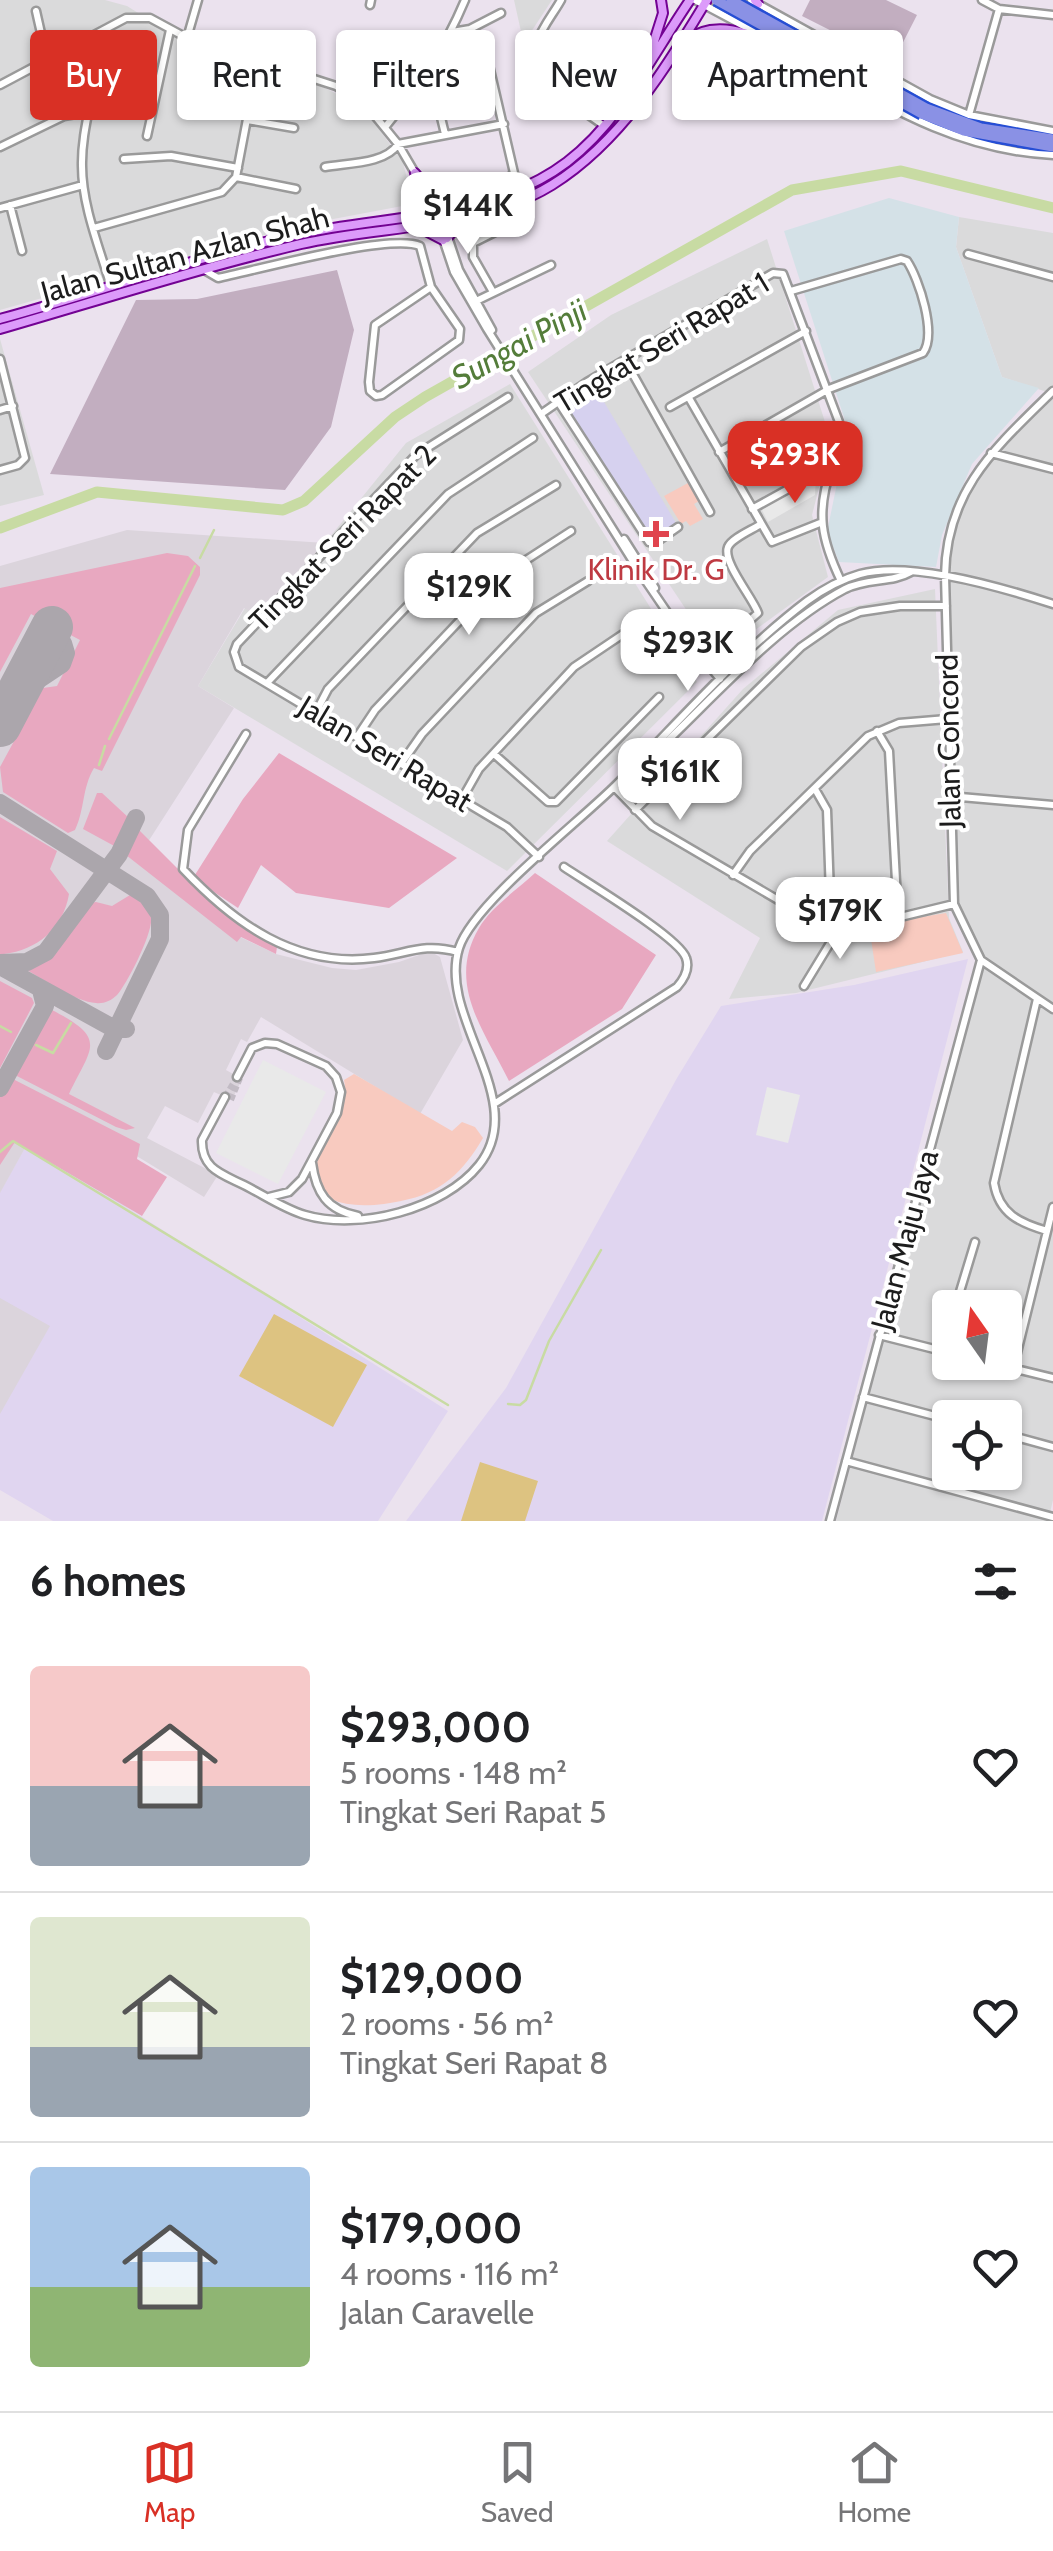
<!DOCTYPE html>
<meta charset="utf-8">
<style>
body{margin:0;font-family:Cabin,sans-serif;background:#f2f2f2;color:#202124;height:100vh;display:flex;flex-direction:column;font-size:38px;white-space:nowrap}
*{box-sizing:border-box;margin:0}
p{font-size:32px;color:#757577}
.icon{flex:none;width:55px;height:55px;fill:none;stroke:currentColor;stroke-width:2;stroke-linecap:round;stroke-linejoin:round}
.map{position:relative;height:1521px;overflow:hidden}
.details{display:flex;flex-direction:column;background:#fff;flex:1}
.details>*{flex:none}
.banner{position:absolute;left:30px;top:30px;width:995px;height:90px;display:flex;gap:20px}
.needle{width:65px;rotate:346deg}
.buttons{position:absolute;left:932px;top:1290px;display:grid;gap:20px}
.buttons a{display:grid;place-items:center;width:90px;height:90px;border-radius:10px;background:#fff;box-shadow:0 2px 8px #0004;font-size:50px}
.price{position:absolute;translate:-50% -85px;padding:0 22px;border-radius:20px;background:#fff;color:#222;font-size:32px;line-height:65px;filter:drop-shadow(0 2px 5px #0008)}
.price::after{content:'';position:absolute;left:50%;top:60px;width:30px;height:22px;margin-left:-15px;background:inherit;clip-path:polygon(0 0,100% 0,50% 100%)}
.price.selected{background:#d93025;color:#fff}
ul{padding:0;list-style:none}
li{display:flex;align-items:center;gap:30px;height:250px;padding:0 30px}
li+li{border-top:2px solid #e0e0e0}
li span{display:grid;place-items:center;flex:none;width:280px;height:200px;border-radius:10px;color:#555}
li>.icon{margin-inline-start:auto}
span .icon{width:120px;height:120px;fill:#fffc;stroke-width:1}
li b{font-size:42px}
h2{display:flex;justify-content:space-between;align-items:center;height:120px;padding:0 30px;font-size:42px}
.pill{padding:0 35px;border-radius:10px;background:#fff;box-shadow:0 2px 8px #0004;font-size:35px;line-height:90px}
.pill.selected{background:#d93025;color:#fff}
.tabs{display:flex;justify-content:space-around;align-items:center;height:140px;border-top:2px solid #e0e0e0;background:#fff;font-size:28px;color:#757577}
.tabs a{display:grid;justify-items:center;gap:5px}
.tabs .selected{color:#d93025}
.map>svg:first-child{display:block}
</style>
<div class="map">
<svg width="1053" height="1521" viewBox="0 0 1053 1521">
<rect width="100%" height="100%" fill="#ebe2ee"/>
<path fill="#dadadb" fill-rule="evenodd" d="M0,0H105L127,6L180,39L325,88L363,107L403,162L413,204L296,226L0,310Z
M514,0H552L531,32L522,36Z
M959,217L1053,233V394L1002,377L956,247Z
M767,239L831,441L812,515L828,577L729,649L693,620L528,372L611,315Z
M0,339L44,495L0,506Z
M510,384L697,682L507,871L198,686L245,608L262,609L325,543L406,443Z
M1053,395V1500L1048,1521H836L982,965L958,905L946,569L955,524L971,488L1003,445ZM950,1308H1005V1362H950ZM950,1418H1005V1472H950Z
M935,589L949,918L963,952L796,993L729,999L760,938L607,841L743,689L838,610Z"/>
<path fill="#d6d1ef" d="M591,380L679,528L650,545L559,397Z"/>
<path fill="#d4e1e7" d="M889,198L959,217L956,247L1002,377L1039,388L972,464L942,535L936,567L839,562L827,532L848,430L784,231Z"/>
<path fill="#e0d5f0" d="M968,959L822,1521H406L506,1388L677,1078L721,1006L854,985Z
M27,1144L448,1411L378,1521H53L0,1490V1192Z"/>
<path fill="#dbd4dc" d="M127,530L325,543L262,609L251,612L244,608L198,686L234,708L146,845L240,937L276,954L332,968L356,970L399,962L422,954L433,953L440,957L463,1040L420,1114L261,1017L247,1042L241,1039L226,1070L242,1079L232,1100L214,1092L198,1123L165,1106L147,1138L218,1175L204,1197L135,1155L15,1142L25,1148L0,1193V566Z
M0,1298L50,1326L0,1414Z"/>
<path fill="#c2aec0" d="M810,0H886L917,15L893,62L802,16Z
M337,270L354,330L331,427L285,490L50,474L136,300L197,299Z"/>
<path fill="#e8a8c0" d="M167,553L188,556L200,567V575L102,771L94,768C82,788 85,809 75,830L68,833L3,792L0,767L43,688L57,686L80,640L31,614L0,672V588Z
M279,753L457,858L389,908L296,893L261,865L238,908L193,878L243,799Z
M97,793H102L129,818L118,848L83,829Z
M0,817L57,851L50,869L69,894C63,929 37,950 4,954H0Z
M136,827L216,907L277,947L276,954L241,937L237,942L126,855Z
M535,873L656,955L622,1009L509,1081C484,1030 446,984 479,928C491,907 518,889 535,873Z
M130,895C139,900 148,906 151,917C154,931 127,984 117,995C111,1001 103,1004 96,1003C76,1002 43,979 25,969L58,951L84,904L96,902L112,906Z
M0,981L32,998L34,1003L0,1068Z
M52,1010C108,1039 92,1046 69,1094L135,1128L126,1130L116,1127L13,1074L44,1014Z
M9,1077L140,1144L137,1159L167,1177L142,1216L15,1142L0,1165V1095Z"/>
<path fill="#f8cabf" d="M688,483L699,501L694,504L703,519L690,526L686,521L681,524L664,496Z
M946,913L963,953L876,972L869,926Z
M354,1074L452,1131L462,1122L475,1127L483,1138C463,1172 442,1193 401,1201C370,1208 302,1213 318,1159C326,1129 351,1114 344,1080Z
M963,1291L1022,1304L1010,1356L1005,1359V1308H959Z"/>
<path fill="#ddc381" d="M274,1314L367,1365L333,1427L239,1376Z
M480,1462L538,1481L525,1521H461Z"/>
<path fill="#e9e9e9" d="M816,478L815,495L768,522L761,508Z
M263,1060L326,1092L278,1184L216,1153Z
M767,1087L800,1095L788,1143L756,1135Z"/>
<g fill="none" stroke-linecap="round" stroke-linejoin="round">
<path stroke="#c8dba3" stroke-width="2.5" d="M200,558L214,530
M109,739L195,566
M99,765L105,746
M0,1026L11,1032
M36,1045L53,1053L71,1023
M0,1152L13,1141L448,1405
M508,1404L520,1405L526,1400L549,1341L601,1250"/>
<path stroke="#c8dba3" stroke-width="11" d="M0,528L97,492L283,510L304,501L395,417L425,397L792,190L901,171L1053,208"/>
<path stroke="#aba6ac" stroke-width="18" d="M47,633L63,643L66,653L62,664L35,682L11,705L29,646L36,637Z
M0,803L147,896L160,915V939L106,1051
M0,963L27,962L46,952L119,854L136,818
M0,966L113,1028L126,1029
M0,1088L45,1006L41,990"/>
<path stroke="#aba6ac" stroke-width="42" d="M0,726L52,627"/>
<path stroke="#c2bbc4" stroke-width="6" stroke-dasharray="6 3" stroke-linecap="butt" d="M225,1097L237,1077
M231,1100L240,1078"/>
<defs>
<path id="minor" d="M561,0C554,13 541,28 537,43C526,80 580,107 604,126
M695,0L772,41
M751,0L930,99L969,115L1053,131
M982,0L999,9L1053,15
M370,5L371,0
M36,11L47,60
M452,32L470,29L501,13
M97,34C101,79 81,122 82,166C82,206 100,249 111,287
M187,38L198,0
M801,57C884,104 954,150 1053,155
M0,85L126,18H150L187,38L336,86L367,106L398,144L415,173L434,212L454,272L487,329L639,571L671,618L720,679
M434,89L445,134
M196,103L249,113
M969,115L999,9
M247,120L294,128
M386,126C419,86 445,48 465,0
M147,136L170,30
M0,147L64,116L88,112
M124,159L171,156L238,168
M325,167C347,163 386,164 398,144L504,124
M236,177L296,189
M435,196L505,181L514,173L488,61
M10,205L22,251
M0,208L83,185
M442,219L459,270L492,330
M94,228L222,192L236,177L258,61
M968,254L1053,277
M206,271L218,278C257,270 390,233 420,246L431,287L460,329L459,340L382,395L376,396L370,391L369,382L375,325L431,287
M493,292L473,257V243L521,219
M472,303L551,265
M0,359L25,458L18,465L0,470
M625,360L710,512
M1053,391C995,448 946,490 945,576L954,904L981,960L1053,1009
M508,397L416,455L237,644L234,652L239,667L507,827L539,857
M689,398L772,542L820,523
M559,403L649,542L655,543L678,527
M670,407L806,331
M0,410L13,406
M541,414L587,382L773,273L783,274L839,422C841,440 836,451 831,468C816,513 821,539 841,581
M719,452L829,389L923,353C937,334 919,279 907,261L901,259L791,291
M991,453L1053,469
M752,509L819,472L829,471
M624,539L655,588
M732,636L758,613C753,598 722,562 728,547C732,538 752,530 761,524
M701,650L725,661L742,658
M267,683L448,494L533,438
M316,712L328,689L477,533L556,485
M877,731L889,751L898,918
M246,734L188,830L183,869C234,923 295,968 374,958C407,954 423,942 458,952
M357,737L375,710L503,575L571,531
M494,754L548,802H556L659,697
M645,757L659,749C715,696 777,625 845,589C867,578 892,583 911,572
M401,764L422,734L536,613L588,581
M614,787L652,826L814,921L850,923L888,920L954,904
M815,789L827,810L831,923
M949,796L1053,805
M462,799L479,769L574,667L626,632
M635,810L801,647L837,622L860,612L900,606H946
M733,875L750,851L868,736L899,723L947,719
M804,986L832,940L837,923
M1037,999L994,1183C999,1214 1020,1223 1047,1231
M237,1077L252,1048L265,1043L277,1044L326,1066L336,1077L341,1092L337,1113L302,1179L289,1192L269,1197
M225,1097L202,1140C201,1169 222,1174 244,1185C264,1195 284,1209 305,1215C359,1231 444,1209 479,1165C531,1100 437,1018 459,948C473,904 579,822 616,785C678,723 736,655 807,601C822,590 842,579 860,574C910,560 1004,588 1053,604
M494,1104L677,987C684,979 690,969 686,958C680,938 586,882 564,867
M312,1163C316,1193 327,1210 358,1216
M955,1308L975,1242
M879,1335L950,1353
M944,1351L950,1328
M987,1362L1053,1378
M1013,1369L1053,1207
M863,1397L950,1420
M1005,1434L1053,1447
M846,1461L1053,1517
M830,1521L981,960"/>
<path id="major" d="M755,0L758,4
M685,41C722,13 764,42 801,57
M650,54L663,13L661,0
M415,173L434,196L458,204
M408,213L418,204L415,177
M416,226L443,240
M447,238L465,217
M0,319C99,292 198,256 299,234C387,215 492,219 567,162C620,122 653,54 690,0
M0,329C100,300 200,268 301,244C383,225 479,230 552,185C621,142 666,68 707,0"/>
<path id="highway" d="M926,108L981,128L1053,139
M922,114L964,131L1053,147"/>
</defs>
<use href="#minor" stroke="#9a9a9a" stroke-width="11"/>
<use href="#major" stroke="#730293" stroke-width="12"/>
<use href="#highway" stroke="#264ed5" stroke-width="14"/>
<use href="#minor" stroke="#fff" stroke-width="6"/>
<use href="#major" stroke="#dc9bfa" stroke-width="8"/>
<use href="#highway" stroke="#8a91e5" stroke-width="9"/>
<defs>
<path id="highway-bridge" d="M716,0L922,114
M731,0L926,108"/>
</defs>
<use href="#highway-bridge" stroke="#264ed5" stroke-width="14" stroke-linecap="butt"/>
<use href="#highway-bridge" stroke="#8a91e5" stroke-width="9"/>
</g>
<path fill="#e0444e" stroke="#fff" stroke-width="4" d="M651 519h10v10h10v10h-10v10h-10v-10h-10v-10h10z"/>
<g text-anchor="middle" stroke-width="8" stroke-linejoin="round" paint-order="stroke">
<g font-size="30" fill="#1d1d1d" stroke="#fff">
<text transform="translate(185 255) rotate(-15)" y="10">Jalan Sultan Azlan Shah</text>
<text transform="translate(662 343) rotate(-31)" y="10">Tingkat Seri Rapat 1</text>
<text transform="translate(343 538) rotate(-45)" y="10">Tingkat Seri Rapat 2</text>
<text transform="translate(949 741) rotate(-91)" y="10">Jalan Concord</text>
<text transform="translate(385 754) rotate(31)" y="10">Jalan Seri Rapat</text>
<text transform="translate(905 1240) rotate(-75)" y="10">Jalan Maju Jaya</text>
</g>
<g font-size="30" fill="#be3a42" stroke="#fff">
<text x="656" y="580">Klinik Dr. G</text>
</g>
<g font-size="32" font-style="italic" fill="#547d3a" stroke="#fff">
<text transform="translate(519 344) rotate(-29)" y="11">Sungai Pinji</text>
</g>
</g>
</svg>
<div class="buttons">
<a><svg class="needle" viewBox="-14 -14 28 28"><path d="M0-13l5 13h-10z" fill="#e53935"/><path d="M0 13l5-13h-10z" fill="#757577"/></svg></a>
<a><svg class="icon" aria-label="locate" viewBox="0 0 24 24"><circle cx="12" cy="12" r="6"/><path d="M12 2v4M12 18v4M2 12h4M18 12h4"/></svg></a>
</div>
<b class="price" style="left:468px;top:257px">$144K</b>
<b class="price selected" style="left:795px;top:506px">$293K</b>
<b class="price" style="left:469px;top:638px">$129K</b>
<b class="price" style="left:688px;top:694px">$293K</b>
<b class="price" style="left:680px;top:823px">$161K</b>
<b class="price" style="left:840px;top:962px">$179K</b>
<div class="banner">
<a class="pill selected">Buy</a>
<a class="pill">Rent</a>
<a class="pill">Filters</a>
<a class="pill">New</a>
<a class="pill">Apartment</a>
</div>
</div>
<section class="details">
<h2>6 homes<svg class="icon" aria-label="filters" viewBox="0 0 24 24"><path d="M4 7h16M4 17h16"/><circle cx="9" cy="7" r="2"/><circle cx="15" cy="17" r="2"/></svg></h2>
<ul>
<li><span style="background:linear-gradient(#f6c9c9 60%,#9aa5b1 0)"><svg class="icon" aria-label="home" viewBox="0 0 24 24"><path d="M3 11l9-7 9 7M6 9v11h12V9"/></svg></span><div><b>$293,000</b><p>5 rooms · 148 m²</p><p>Tingkat Seri Rapat 5</p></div><svg class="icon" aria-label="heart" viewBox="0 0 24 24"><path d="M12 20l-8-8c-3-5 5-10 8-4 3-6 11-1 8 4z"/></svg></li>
<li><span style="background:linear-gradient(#dfe7d0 65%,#9aa5b1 0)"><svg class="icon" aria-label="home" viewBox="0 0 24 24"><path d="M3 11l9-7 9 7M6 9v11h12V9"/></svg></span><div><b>$129,000</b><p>2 rooms · 56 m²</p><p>Tingkat Seri Rapat 8</p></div><svg class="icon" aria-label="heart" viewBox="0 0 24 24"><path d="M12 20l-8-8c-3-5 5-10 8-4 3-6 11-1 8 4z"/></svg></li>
<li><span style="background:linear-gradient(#a9c7e8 60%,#8fb573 0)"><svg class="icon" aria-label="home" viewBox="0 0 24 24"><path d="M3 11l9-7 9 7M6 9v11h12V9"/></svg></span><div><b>$179,000</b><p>4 rooms · 116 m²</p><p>Jalan Caravelle</p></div><svg class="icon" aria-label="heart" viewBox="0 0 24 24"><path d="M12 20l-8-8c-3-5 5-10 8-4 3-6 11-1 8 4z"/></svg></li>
</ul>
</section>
<nav class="tabs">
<a class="selected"><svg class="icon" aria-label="map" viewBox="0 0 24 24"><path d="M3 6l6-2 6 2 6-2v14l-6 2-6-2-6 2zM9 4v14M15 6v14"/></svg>Map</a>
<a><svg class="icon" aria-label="saved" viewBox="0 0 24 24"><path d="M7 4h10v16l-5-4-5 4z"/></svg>Saved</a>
<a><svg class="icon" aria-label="home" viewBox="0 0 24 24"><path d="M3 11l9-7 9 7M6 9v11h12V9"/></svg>Home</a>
</nav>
